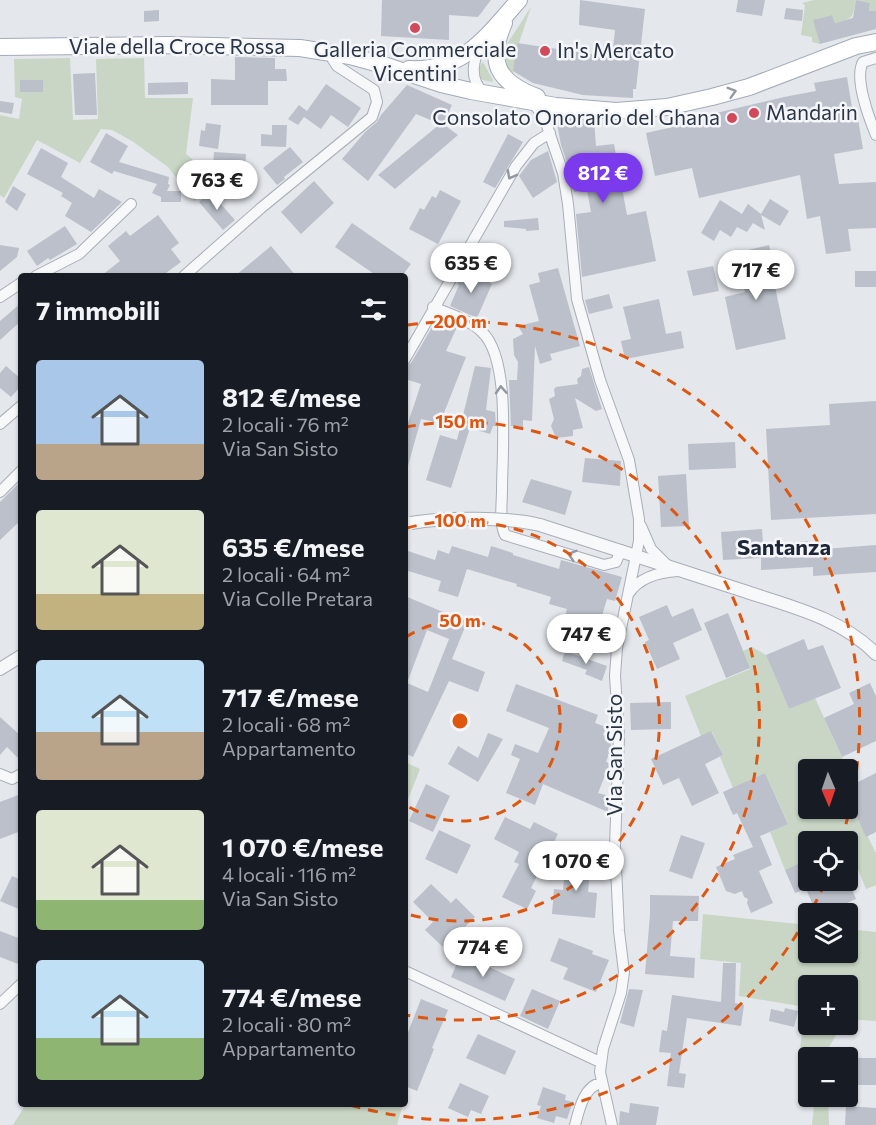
<!DOCTYPE html>
<html lang="it">
<meta charset="utf-8">
<style>
body{margin:0;font-family:Commissioner,sans-serif;background:#20242c;color:#f1f3f6;height:100vh;display:flex;flex-direction:column;font-size:22px;white-space:nowrap}
*{box-sizing:border-box;margin:0}
p{font-size:20px;color:#9ea1a6}
.icon{flex:none;width:33px;height:33px;fill:none;stroke:currentColor;stroke-width:2;stroke-linecap:round;stroke-linejoin:round}
.map{position:relative;flex:1;overflow:hidden}
.sheet{position:absolute;left:18px;top:273px;width:390px;height:834px;display:flex;flex-direction:column;background:#171b24;border-radius:6px;box-shadow:0 2px 4px #0004}
.sheet>*{flex:none}
.needle{width:39px;rotate:178deg}
.buttons{position:absolute;left:798px;top:759px;display:grid;gap:12px}
.buttons a{display:grid;place-items:center;width:60px;height:60px;border-radius:6px;background:#171b24;box-shadow:0 2px 4px #0004;font-size:30px}
.price{position:absolute;translate:-50% -51px;padding:0 14px;border-radius:21px;background:#fff;color:#222;font-size:20px;line-height:39px;filter:drop-shadow(0 2px 3px #0008)}
.price::after{content:'';position:absolute;left:50%;top:36px;width:18px;height:14px;margin-left:-9px;background:inherit;clip-path:polygon(0 0,100% 0,50% 100%)}
.price.current{background:#7c3aed;color:#fff}
ul{padding:0;list-style:none}
li{display:flex;align-items:center;gap:18px;height:150px;padding:0 18px}
li span{display:grid;place-items:center;flex:none;width:168px;height:120px;border-radius:6px;color:#555}
li>.icon{margin-inline-start:auto}
span .icon{width:72px;height:72px;fill:#fffc;stroke-width:1}
li b{font-size:26px}
h2{display:flex;justify-content:space-between;align-items:center;height:72px;padding:0 18px;font-size:26px}
.map>svg:first-child{display:block}
</style>
<div class="map">
<svg width="876" height="1125" viewBox="0 0 876 1125">
<rect width="100%" height="100%" fill="#e4e7ec"/>
<path fill="#c9d6c5" d="M814,0H876V11H871L868,18L870,3L856,0C852,19 854,18 835,23L832,15L817,19L816,29L820,44L812,42V37L801,35L805,5L802,3Z
M531,7L519,43H517L513,74C505,67 503,57 505,47Z
M70,58L73,120L98,119L96,59L144,58L145,98H193L186,154L218,180L194,201L168,167L132,141L112,130L101,129L80,163L37,140L4,198L0,195V115L19,119L22,99L15,97L14,59Z
M483,62L493,80L492,82L483,80L480,78L479,67Z
M752,647L766,655L789,709L815,698L854,784L848,787V770H808V808H848V797L876,853V885L866,889L857,867L852,868L848,858V842H808V859L785,870L770,832L788,823L765,773L733,788L720,757L723,755L712,732L701,736L685,696L750,669L743,651Z
M405,762L420,769L405,807Z
M703,914L808,925V952H848V929L876,932V1021L848,1019V986H808V1024L842,1025L829,1047L828,1057H819V1052L800,1049L805,1007L739,996L741,963L700,959Z
M815,1097H828L829,1125H812Z
M26,1104H403L397,1125H13Z"/>
<path fill="#bbc0ca" fill-rule="evenodd" d="M382,0H491L478,17L449,15V40L381,36Z
M580,0L645,9L636,89H633V98L583,95L533,83L513,71L517,43L612,57L615,30L579,25Z
M738,0H765L762,16L736,12Z
M856,0L870,3L869,11H876V29L820,44L813,20L832,15L835,23L853,18Z
M786,8L803,10L802,21L784,19Z
M159,10V21L144,22V11Z
M235,57L275,58V69H286L287,81H268V105H211V79L235,80Z
M95,73L97,115H75L73,74Z
M847,77L854,120L858,119L863,149L834,154L839,184L876,182V228L848,229L851,251L826,254L820,216L807,219L800,175L699,198L692,168L655,176L646,133L682,125V121L784,97L816,91L814,83Z
M20,80H43V92H20Z
M188,82V94L148,95V83Z
M326,84L361,108L348,127L331,115L321,129L304,117L298,125L288,119L299,105L307,111Z
M407,85L452,105L443,124L458,135L395,189L378,175L440,124L416,114L368,181L342,159L366,131L377,122L381,115Z
M0,101L14,103L12,114L0,112Z
M561,117L594,120L596,146L614,144L627,215L646,211L656,261L582,277L576,214L591,212L587,190L574,192L570,172L561,145L556,118Z
M206,123L221,125L218,149L199,146L201,130L205,131Z
M272,125H287L286,147L261,146V134L272,135Z
M106,133L128,146L119,162L169,177L168,184L170,185L167,191H181V202H161V197L152,193L157,184L114,171L112,174L90,162Z
M508,134L523,142L495,188L483,182Z
M290,147L303,162L284,177L285,179L277,185L263,168Z
M41,148L68,163L61,177L94,198L99,189L122,202L91,232L65,216L72,203L61,196L63,193L27,174Z
M548,151L557,182L533,198L519,176L531,160Z
M214,152L246,154L245,169L213,167Z
M314,181L334,203L301,234L281,212Z
M13,186L26,194L17,211L5,202Z
M440,190L461,201L438,244L409,229L420,208L424,210L432,196L436,198Z
M210,192L235,220L223,230L199,202Z
M770,199L789,211L780,226L761,215L765,230L753,223L747,232L737,227L731,237L720,230L714,241L701,233L720,200L742,214L748,204L761,214Z
M158,215L179,243L171,249L181,262L162,276H101L120,261L108,246L126,231L130,236Z
M538,218L539,230L526,231V229L504,227V221Z
M352,223L411,264L402,276H377L335,247Z
M65,226L77,244L50,260L48,258L37,266L27,251Z
M0,245L19,248L17,257L0,271Z
M769,245L777,276L773,277L786,339L736,350L725,297L745,292L735,253Z
M271,246L296,276H235Z
M713,266L719,291L693,296L687,271Z
M558,268L580,346L550,354L552,360L540,364L535,346L532,421L523,420V427L511,426L509,380H517L518,362L514,355L513,339L523,334L518,326L539,321L529,285L540,282L538,273Z
M465,270L492,284L477,318L450,306L459,285L457,284Z
M855,271H876V287H855Z
M609,294L613,308L589,314L585,300Z
M659,299L666,334L681,331L684,348L625,359L621,341L631,339L623,307Z
M21,303V321L0,340V321Z
M438,317L458,325L446,351L466,357L440,423L421,419L408,466L405,465V432L421,384L405,379V366L411,363Z
M6,366L21,379V386L11,397L0,388V373Z
M475,366L491,368L486,410L495,412L496,426H493L490,434L470,428L451,488L426,480L440,435L457,440Z
M589,367L602,409L596,411L575,398L583,428L573,430V436L556,438L551,426L554,419L549,399L555,396L554,389L556,387L578,384L577,379L581,376L582,369Z
M876,401V514L771,520L766,429L830,425L829,404Z
M735,442L736,468L689,470L688,444Z
M585,458L621,461L620,486L582,482Z
M686,474L689,526L661,527L658,476Z
M531,479L572,491L565,515L522,502Z
M20,482L21,520L0,540V502Z
M762,529L763,544L810,541L811,550L876,545V572L813,576V567L761,570V558L723,560L721,532Z
M452,546L488,557L491,546L513,553V555L559,569L561,560L622,577L615,601L607,599L598,629L564,619L567,609L549,604L551,597L516,586L517,584L467,569L458,597L438,591L441,581L405,570V550L435,560L438,550L449,554Z
M405,596L467,622L452,659L485,672L478,692L449,681L413,757L405,753ZM427,630L449,639L428,692L407,683Z
M667,605L672,617L693,608L702,630L673,643L680,659L657,669L645,642L649,640L639,617Z
M728,613L750,668L726,678L704,623Z
M804,639L808,650L823,645L841,688L789,709L766,655Z
M565,651L607,666L602,681L585,674L587,670L562,661Z
M870,683L876,696V741L842,757L824,718L854,704L849,693Z
M516,684L598,715L595,723L606,727L603,735L611,738V748L606,762L610,763L598,793L609,796L608,812L543,784L535,805L506,793L520,759L511,755L515,744L538,753L549,728L506,711Z
M671,702V729L631,730L630,703Z
M0,717L21,736V761L7,747L0,755Z
M711,731L723,755L705,764L719,793L692,806L679,778L663,785L651,759Z
M488,733L503,739L478,782L448,764L458,746L478,758Z
M765,773L788,824L760,836L772,865L759,871L773,903L751,913L747,903L748,899L744,897L742,891L735,894L726,891L716,867L735,859L733,855L753,847L737,813L733,815L723,792Z
M876,773V832L866,837L848,797V787Z
M426,784L450,796L433,832L409,821Z
M21,794V831L0,839V802Z
M505,817L530,829L534,822L558,834L531,888L536,891L527,909L502,897L519,864L514,862L519,852L494,839Z
M439,830L471,845L457,874L425,859Z
M681,835L705,843L692,879L669,871Z
M566,859L591,861L588,892L597,893L595,918L552,914L554,889L563,890Z
M808,859V880H848L856,899L823,914H817L806,889L795,893L785,870Z
M12,876L21,880V910L0,901Z
M431,884L451,903L456,898L475,917L444,948L425,930L433,922L413,902Z
M650,895L699,896L698,921H673L670,956L695,958L694,978L645,974L650,915Z
M0,931L21,939V958L18,964L0,957Z
M559,938L593,951L592,954L609,960L596,992L563,979L568,968L550,961Z
M461,954L515,979L505,1001L451,977Z
M723,963H736L735,1003L744,1005L741,1026L687,1018L679,1073L686,1074L684,1088L667,1086L671,1053L659,1052L662,1030L667,1031L672,995L721,1002Z
M532,989L560,1001L548,1029L520,1016Z
M629,989L643,990L634,1027L620,1023Z
M421,999L448,1010L432,1048L434,1049L417,1091L405,1086V1040Z
M785,1008L798,1011L794,1027L769,1021L771,1009L784,1012Z
M478,1034L516,1051L505,1075L466,1058Z
M848,1058H876V1085H848Z
M460,1083L489,1096L481,1114L471,1110L468,1117L448,1108Z
M543,1087L566,1095L565,1100L573,1102L567,1119L556,1116L554,1123L537,1118L541,1106L537,1105Z
M630,1103L659,1107L656,1125H619L620,1111L629,1113Z
M846,1106L876,1108V1125H845Z"/>
<g fill="none" stroke-linecap="round" stroke-linejoin="round">
<defs>
<path id="minor" d="M480,44C474,60 468,79 484,93
M876,58L863,62C854,78 869,118 876,135
M533,103L544,117L563,173L568,204L577,299L600,380L629,460L639,519V541L617,648L615,676L619,736L615,846L619,931L624,972L621,993L603,1049L600,1072L612,1125
M36,276L79,254L131,204
M184,276L261,208L372,117L377,102L374,90L337,66L333,60V52
M0,297L21,283
M433,307C449,314 470,320 482,332C511,359 502,452 502,490C502,503 499,523 505,535L604,565L616,562L621,550
M405,359L516,166L534,143L550,133
M0,424L21,406
M0,492L21,471
M641,526L651,549L667,565
M629,593C640,577 660,572 678,571
M0,774L12,779L21,774
M407,972L600,1062
M0,1004L21,984
M575,1125C579,1110 584,1086 601,1083"/>
<path id="tertiary" d="M540,525C607,546 674,568 741,590C788,606 840,617 876,654
M0,669L21,656"/>
<path id="primary" d="M504,23C487,62 497,82 537,97
M0,47L169,45L300,48L350,56L387,66L441,84L471,91L556,106L616,111L667,107L712,97L749,87L856,46L876,42
M409,69C463,72 487,36 519,0"/>
</defs>
<use href="#minor" stroke="#a9aeb7" stroke-width="12"/>
<use href="#tertiary" stroke="#a9aeb7" stroke-width="14"/>
<use href="#primary" stroke="#a3abb8" stroke-width="18"/>
<use href="#minor" stroke="#f7f8fa" stroke-width="10"/>
<use href="#tertiary" stroke="#f7f8fa" stroke-width="12"/>
<use href="#primary" stroke="#fff" stroke-width="16"/>
<defs>
<path id="tertiary-bridge" d="M411,523C445,517 508,517 540,525"/>
</defs>
<use href="#tertiary-bridge" stroke="#a9aeb7" stroke-width="14" stroke-linecap="butt"/>
<use href="#tertiary-bridge" stroke="#f7f8fa" stroke-width="12"/>
</g>
<defs><path id="oneway-chevron" d="M-2-3.5L2.5 0L-2 3.5" fill="none" stroke-width="1.6" stroke-linecap="round" stroke-linejoin="round" transform="scale(1.5)"/></defs>
<use stroke="#959aa2" href="#oneway-chevron" transform="translate(732 92) rotate(-16)"/>
<g stroke="#9196a0">
<use href="#oneway-chevron" transform="translate(511 175) rotate(118)"/>
<use href="#oneway-chevron" transform="translate(501 390) rotate(-93)"/>
<use href="#oneway-chevron" transform="translate(572 555) rotate(-163)"/>
</g>
<g fill="none" stroke="#df570f" stroke-width="3" stroke-dasharray="10 8">
<path d="M406 637A100 100 0 1 1 406 805"/>
<path d="M407 528A200 200 0 1 1 407 914"/>
<path d="M406 427A299 299 0 1 1 406 1015"/>
<path d="M825 883A399 399 0 0 1 811 911M807 917A399 399 0 0 1 350 1105M408 325A399 399 0 0 1 841 841"/>
</g>
<g fill="#d1495b" stroke="#f4f6f9" stroke-width="2">
<circle cx="415" cy="28" r="6"/>
<circle cx="545" cy="51" r="6"/>
<circle cx="754" cy="113" r="6"/>
<circle cx="732" cy="118" r="6"/>
</g>
<g text-anchor="middle" stroke-width="5" stroke-linejoin="round" paint-order="stroke">
<g font-size="21" fill="#2b3445" stroke="#f4f6f9">
<text x="177" y="54">Viale della Croce Rossa</text>
<text transform="translate(615 755) rotate(-90)" y="7">Via San Sisto</text>
</g>
<g font-size="21" fill="#2b3445" stroke="#f4f6f9" text-anchor="start">
<text x="415" y="57" text-anchor="middle">Galleria Commerciale<tspan x="415" dy="24">Vicentini</tspan></text>
<text x="557" y="58">In's Mercato</text>
<text x="766" y="120">Mandarin</text>
<text x="720" y="125" text-anchor="end">Consolato Onorario del Ghana</text>
</g>
<g font-size="22" font-weight="bold" fill="#1d2536" stroke="#f4f6f9">
<text x="784" y="555">Santanza</text>
</g>
</g>
<circle cx="460" cy="721" r="9" fill="#df570f" stroke="#f4f6f9" stroke-width="3"/>
<g font-size="18" text-anchor="middle" font-weight="bold" fill="#df570f" stroke="#f4f6f9" stroke-width="5" stroke-linejoin="round" paint-order="stroke">
<text x="460" y="328">200 m</text>
<text x="460" y="428">150 m</text>
<text x="460" y="527">100 m</text>
<text x="460" y="627">50 m</text>
</g>
</svg>
<div class="buttons">
<a><svg class="needle" viewBox="-14 -14 28 28"><path d="M0-13l5 13h-10z" fill="#e53935"/><path d="M0 13l5-13h-10z" fill="#9ea1a6"/></svg></a>
<a><svg class="icon" aria-label="locate" viewBox="0 0 24 24"><circle cx="12" cy="12" r="6"/><path d="M12 2v4M12 18v4M2 12h4M18 12h4"/></svg></a>
<a><svg class="icon" aria-label="layers" viewBox="0 0 24 24"><path d="M12 4l9 5-9 5-9-5zM3 14l9 5 9-5"/></svg></a>
<a>+</a>
<a>−</a>
</div>
<b class="price current" style="left:603px;top:204px">812 €</b>
<b class="price" style="left:217px;top:211px">763 €</b>
<b class="price" style="left:471px;top:294px">635 €</b>
<b class="price" style="left:756px;top:301px">717 €</b>
<b class="price" style="left:586px;top:665px">747 €</b>
<b class="price" style="left:576px;top:892px">1 070 €</b>
<b class="price" style="left:483px;top:978px">774 €</b>
<section class="sheet">
<h2>7 immobili<svg class="icon" aria-label="filters" viewBox="0 0 24 24"><path d="M4 7h16M4 17h16"/><circle cx="9" cy="7" r="2"/><circle cx="15" cy="17" r="2"/></svg></h2>
<ul>
<li><span style="background:linear-gradient(#a9c7e8 70%,#b9a48a 0)"><svg class="icon" aria-label="home" viewBox="0 0 24 24"><path d="M3 11l9-7 9 7M6 9v11h12V9"/></svg></span><div><b>812 €/mese</b><p>2 locali · 76 m²</p><p>Via San Sisto</p></div></li>
<li><span style="background:linear-gradient(#dfe7d0 70%,#c2b280 0)"><svg class="icon" aria-label="home" viewBox="0 0 24 24"><path d="M3 11l9-7 9 7M6 9v11h12V9"/></svg></span><div><b>635 €/mese</b><p>2 locali · 64 m²</p><p>Via Colle Pretara</p></div></li>
<li><span style="background:linear-gradient(#bfe0f5 60%,#b9a48a 0)"><svg class="icon" aria-label="home" viewBox="0 0 24 24"><path d="M3 11l9-7 9 7M6 9v11h12V9"/></svg></span><div><b>717 €/mese</b><p>2 locali · 68 m²</p><p>Appartamento</p></div></li>
<li><span style="background:linear-gradient(#dfe7d0 75%,#8fb573 0)"><svg class="icon" aria-label="home" viewBox="0 0 24 24"><path d="M3 11l9-7 9 7M6 9v11h12V9"/></svg></span><div><b>1 070 €/mese</b><p>4 locali · 116 m²</p><p>Via San Sisto</p></div></li>
<li><span style="background:linear-gradient(#bfe0f5 65%,#8fb573 0)"><svg class="icon" aria-label="home" viewBox="0 0 24 24"><path d="M3 11l9-7 9 7M6 9v11h12V9"/></svg></span><div><b>774 €/mese</b><p>2 locali · 80 m²</p><p>Appartamento</p></div></li>
</ul>
</section>
</div>
